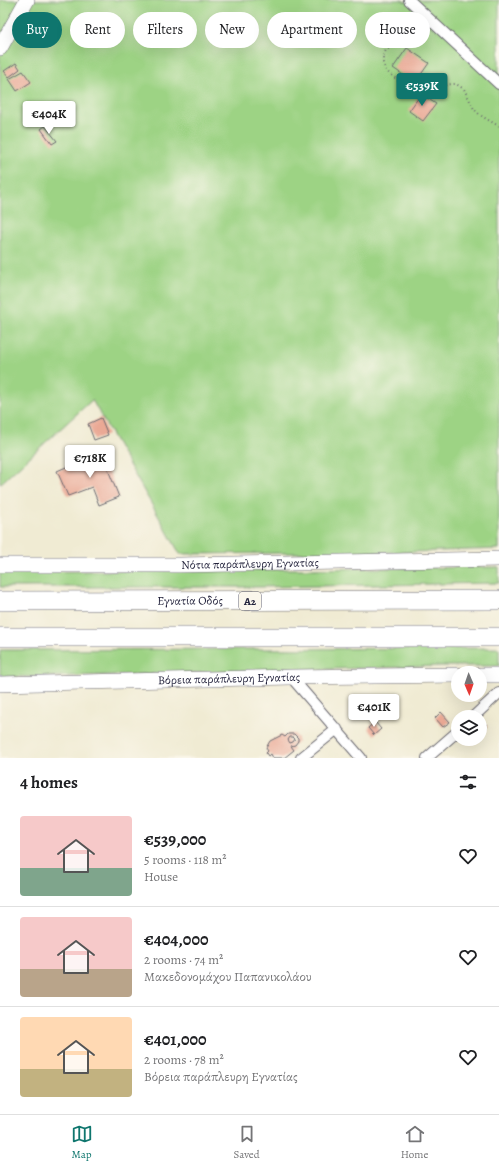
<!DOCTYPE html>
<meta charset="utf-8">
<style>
body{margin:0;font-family:Alegreya,serif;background:#f2f2f2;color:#202124;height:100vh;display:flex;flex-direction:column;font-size:15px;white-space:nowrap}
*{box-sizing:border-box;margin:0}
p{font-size:13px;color:#757577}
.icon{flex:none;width:22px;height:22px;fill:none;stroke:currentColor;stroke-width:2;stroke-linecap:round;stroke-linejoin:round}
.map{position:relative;height:758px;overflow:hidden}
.side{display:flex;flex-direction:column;background:#fff;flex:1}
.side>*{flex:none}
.top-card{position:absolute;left:12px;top:12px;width:475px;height:36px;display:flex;gap:8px}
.needle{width:26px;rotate:178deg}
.controls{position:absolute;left:451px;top:666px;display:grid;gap:8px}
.controls a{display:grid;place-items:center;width:36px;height:36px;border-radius:50%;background:#fff;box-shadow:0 4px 16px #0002;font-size:20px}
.price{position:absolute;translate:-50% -34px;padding:0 9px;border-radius:4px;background:#fff;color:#222;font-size:13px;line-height:26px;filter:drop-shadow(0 1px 2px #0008)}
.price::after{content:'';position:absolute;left:50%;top:24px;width:12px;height:9px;margin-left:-6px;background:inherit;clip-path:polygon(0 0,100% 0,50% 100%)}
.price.selected{background:#0f766e;color:#fff}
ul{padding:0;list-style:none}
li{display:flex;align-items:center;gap:12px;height:100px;padding:0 20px}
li+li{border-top:1px solid #e0e0e0}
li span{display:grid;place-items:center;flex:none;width:112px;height:80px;border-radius:4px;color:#555}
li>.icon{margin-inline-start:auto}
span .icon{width:48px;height:48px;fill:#fffc;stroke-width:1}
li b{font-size:17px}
h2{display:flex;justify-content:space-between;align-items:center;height:48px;padding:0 20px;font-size:17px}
.chip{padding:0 14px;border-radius:18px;background:#fff;box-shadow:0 4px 16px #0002;font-size:14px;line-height:36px}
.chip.selected{background:#0f766e;color:#fff}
.tabs{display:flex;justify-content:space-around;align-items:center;height:56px;border-top:1px solid #e0e0e0;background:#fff;font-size:11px;color:#757577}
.tabs a{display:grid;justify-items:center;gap:2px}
.tabs .selected{color:#0f766e}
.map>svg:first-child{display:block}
</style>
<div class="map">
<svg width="499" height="758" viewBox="0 0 499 758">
<rect width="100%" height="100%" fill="#fbf7ec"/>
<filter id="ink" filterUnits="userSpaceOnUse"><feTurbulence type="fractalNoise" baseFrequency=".025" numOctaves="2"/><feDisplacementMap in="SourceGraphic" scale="8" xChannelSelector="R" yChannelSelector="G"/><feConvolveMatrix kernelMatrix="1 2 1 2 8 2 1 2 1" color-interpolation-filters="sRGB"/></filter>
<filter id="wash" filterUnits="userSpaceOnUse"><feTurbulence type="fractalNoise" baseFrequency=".012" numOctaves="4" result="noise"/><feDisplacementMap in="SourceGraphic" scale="16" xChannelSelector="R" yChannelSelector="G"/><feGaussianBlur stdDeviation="0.9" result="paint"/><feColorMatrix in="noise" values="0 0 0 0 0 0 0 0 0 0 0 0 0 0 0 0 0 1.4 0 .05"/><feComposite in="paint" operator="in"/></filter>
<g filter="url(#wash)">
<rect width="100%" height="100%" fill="#f0ebd3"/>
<path fill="#9dd384" stroke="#607a60" d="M0,0H402L406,2L409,0H499V549L410,552L180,554L92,400L0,484Z
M499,567V583L256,587H0V572Z
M499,648V666H442L35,677L0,676V650Z"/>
<g id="blocks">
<path fill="#eaa995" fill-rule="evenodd" d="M39,14L48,20L36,38L27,32Z
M374,30L381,35L377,41L370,36Z
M407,48L429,63L415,83L393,68Z
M16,63L20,69L9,77L4,71Z
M23,71L31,82L17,91L9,79Z
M421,94L436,104L423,121L409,111Z
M38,116L42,122L38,125L34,119Z
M45,126L57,141L52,144L41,129Z
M101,418L108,435L94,440L88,424Z
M101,452L119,497L99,505L92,487L68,496L57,471Z
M441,712L450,722L443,727L435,718Z
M482,720L488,726L484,730L480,725V721Z
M375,722L381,729L374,735L368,728Z
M288,734H294L298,738V741L295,745L291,746L294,750L284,758H273L271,754L268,756L266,753L268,751L266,748L270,741L282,735L285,737ZM290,737H293L295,739L293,742L290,743L288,740Z"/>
</g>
</g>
<g filter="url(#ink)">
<use href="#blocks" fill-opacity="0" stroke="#6a6870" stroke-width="1"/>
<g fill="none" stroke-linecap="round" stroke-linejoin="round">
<defs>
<path id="street" d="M409,0L499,84
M291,677L361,758
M473,717L499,693
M301,758L337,729
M427,758L458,731"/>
<g id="secondary">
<path d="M0,48L27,0"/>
<path id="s1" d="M0,565H180L499,559"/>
<path d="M480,675H499"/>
<path id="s2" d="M0,684L291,677L458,675"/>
</g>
<g id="highway">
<path id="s3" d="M0,601L499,600"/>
<path d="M0,637H499"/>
</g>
</defs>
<use href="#street" stroke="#6a6870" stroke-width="12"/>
<use href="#secondary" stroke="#6a6870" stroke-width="16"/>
<use href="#highway" stroke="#6a6870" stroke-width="20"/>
<path stroke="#6a6870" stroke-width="2" stroke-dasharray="1 3" stroke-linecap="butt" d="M419,23L416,27L394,46L386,50L383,56V63L386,71L409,89L418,90L434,85L456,84L464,89L474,109L479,114L483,117L499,126"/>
<use href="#street" stroke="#fff" stroke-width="10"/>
<use href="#secondary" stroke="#fff" stroke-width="15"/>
<use href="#highway" stroke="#fff" stroke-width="19"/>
</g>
</g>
<g text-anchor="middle" stroke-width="3" stroke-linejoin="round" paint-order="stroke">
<rect fill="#fbf7ec" stroke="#636270" stroke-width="1" x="239" y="592" width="22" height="18" rx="3"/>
<g font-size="11" font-weight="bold" fill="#22223b">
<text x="250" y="605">Α2</text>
</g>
<g font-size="12" fill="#22223b" stroke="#fbf7ec">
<text dy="4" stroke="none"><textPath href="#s1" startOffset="250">Νότια παράπλευρη Εγνατίας</textPath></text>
<text dy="4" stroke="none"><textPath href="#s3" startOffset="190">Εγνατία Οδός</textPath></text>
<text dy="4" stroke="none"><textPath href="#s2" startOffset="229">Βόρεια παράπλευρη Εγνατίας</textPath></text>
</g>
</g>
</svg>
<div class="controls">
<a><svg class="needle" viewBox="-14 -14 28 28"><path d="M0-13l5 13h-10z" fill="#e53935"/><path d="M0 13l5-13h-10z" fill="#757577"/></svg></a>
<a><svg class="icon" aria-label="layers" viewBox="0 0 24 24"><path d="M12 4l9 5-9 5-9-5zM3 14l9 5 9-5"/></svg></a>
</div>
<b class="price selected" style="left:422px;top:107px">€539K</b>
<b class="price" style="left:49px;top:135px">€404K</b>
<b class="price" style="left:90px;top:479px">€718K</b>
<b class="price" style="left:374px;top:728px">€401K</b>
<div class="top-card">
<a class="chip selected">Buy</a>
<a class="chip">Rent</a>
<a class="chip">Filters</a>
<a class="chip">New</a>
<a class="chip">Apartment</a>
<a class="chip">House</a>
</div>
</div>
<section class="side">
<h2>4 homes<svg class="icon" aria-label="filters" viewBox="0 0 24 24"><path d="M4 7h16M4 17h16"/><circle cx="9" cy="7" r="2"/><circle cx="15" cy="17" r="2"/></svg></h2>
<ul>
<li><span style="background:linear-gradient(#f6c9c9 65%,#7fa58c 0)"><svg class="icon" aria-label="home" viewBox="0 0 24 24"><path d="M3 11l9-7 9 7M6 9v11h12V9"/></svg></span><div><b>€539,000</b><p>5 rooms · 118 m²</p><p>House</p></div><svg class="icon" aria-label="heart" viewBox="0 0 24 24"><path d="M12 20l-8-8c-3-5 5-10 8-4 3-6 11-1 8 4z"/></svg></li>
<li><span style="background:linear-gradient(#f6c9c9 65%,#b9a48a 0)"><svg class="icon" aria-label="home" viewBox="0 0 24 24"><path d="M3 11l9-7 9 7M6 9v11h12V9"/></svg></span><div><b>€404,000</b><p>2 rooms · 74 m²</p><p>Μακεδονομάχου Παπανικολάου</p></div><svg class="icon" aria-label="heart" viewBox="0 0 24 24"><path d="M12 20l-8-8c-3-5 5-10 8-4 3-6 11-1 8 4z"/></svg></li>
<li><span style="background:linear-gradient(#ffd9b3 65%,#c2b280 0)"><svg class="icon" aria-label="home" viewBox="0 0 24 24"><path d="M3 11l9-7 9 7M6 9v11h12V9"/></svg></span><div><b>€401,000</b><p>2 rooms · 78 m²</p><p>Βόρεια παράπλευρη Εγνατίας</p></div><svg class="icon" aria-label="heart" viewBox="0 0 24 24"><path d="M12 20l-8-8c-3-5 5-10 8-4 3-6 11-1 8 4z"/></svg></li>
</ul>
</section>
<nav class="tabs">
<a class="selected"><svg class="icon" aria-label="map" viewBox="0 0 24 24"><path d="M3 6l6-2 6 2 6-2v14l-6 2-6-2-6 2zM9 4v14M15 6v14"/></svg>Map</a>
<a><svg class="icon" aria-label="saved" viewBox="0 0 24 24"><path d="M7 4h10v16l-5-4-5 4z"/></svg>Saved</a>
<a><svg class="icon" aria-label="home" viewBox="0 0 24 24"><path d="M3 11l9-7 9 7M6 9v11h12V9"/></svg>Home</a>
</nav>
